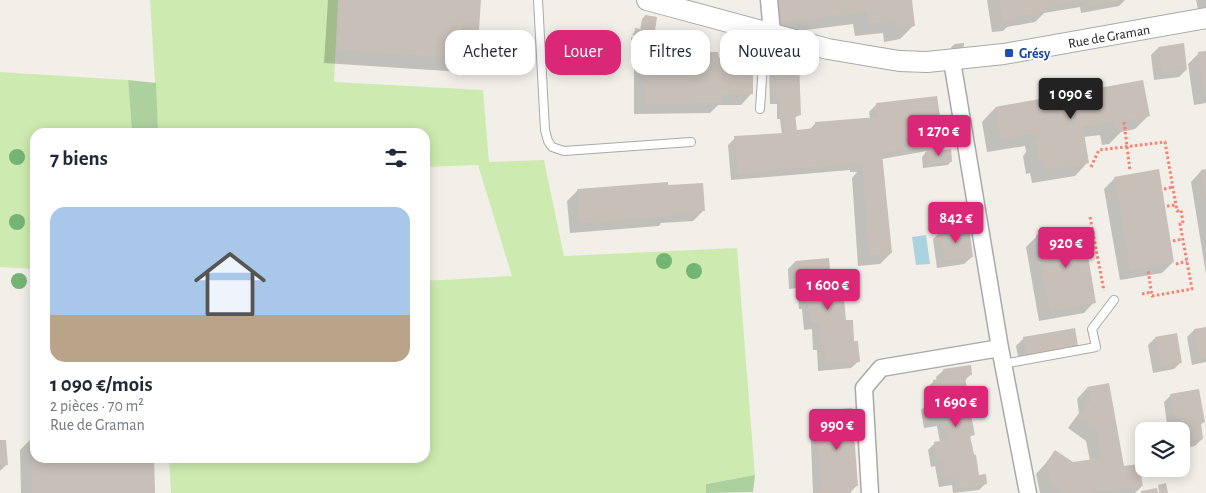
<!DOCTYPE html>
<html lang="fr">
<meta charset="utf-8">
<style>
body{margin:0;font-family:"Alegreya Sans",sans-serif;background:#f2f2f3;color:#1f2937;height:100vh;display:flex;flex-direction:column;font-size:19px;white-space:nowrap}
*{box-sizing:border-box;margin:0}
p{font-size:16px;color:#747a83}
.icon{flex:none;width:28px;height:28px;fill:none;stroke:currentColor;stroke-width:2;stroke-linecap:round;stroke-linejoin:round}
.map{position:relative;flex:1;overflow:hidden}
.details{position:absolute;left:30px;top:128px;width:400px;height:335px;display:flex;flex-direction:column;background:#fff;border-radius:15px;box-shadow:0 2px 12px #0003}
.details>*{flex:none}
.hud{position:absolute;left:445px;top:30px;width:475px;height:45px;display:flex;gap:10px}
.tools{position:absolute;left:1135px;top:422px;display:grid;gap:10px}
.tools a{display:grid;place-items:center;width:55px;height:55px;border-radius:10px;background:#fff;box-shadow:0 2px 12px #0003;font-size:25px}
.price{position:absolute;translate:-50% -42px;padding:0 11px;border-radius:5px;background:#db2777;color:#fff;font-size:16px;line-height:32px;filter:drop-shadow(0 1px 2px #0008)}
.price::after{content:'';position:absolute;left:50%;top:30px;width:15px;height:11px;margin-left:-8px;background:inherit;clip-path:polygon(0 0,100% 0,50% 100%)}
.price.active{background:#222;color:#fff}
ul{padding:0;list-style:none}
li{display:grid;align-content:center;gap:10px;height:265px;padding:0 20px}
li span{display:grid;place-items:center;height:155px;border-radius:15px;color:#555}
li>.icon{margin-inline-start:auto}
span .icon{width:90px;height:90px;fill:#fffc;stroke-width:1}
li b{font-size:21px}
h2{display:flex;justify-content:space-between;align-items:center;height:60px;padding:0 20px;font-size:21px}
.pill{padding:0 18px;border-radius:15px;background:#fff;box-shadow:0 2px 12px #0003;font-size:18px;line-height:45px}
.pill.active{background:#db2777;color:#fff}
.map>svg:first-child{display:block}
</style>
<div class="map">
<svg width="1206" height="493" viewBox="0 0 1206 493">
<rect width="100%" height="100%" fill="#f2efe9"/>
<path fill="#cdebb0" d="M150,0H338L334,82L483,90L489,162L544,160L564,256L737,248L755,475L706,484V493H171L169,458H425V281L512,276L478,165L425,167V132H158Z
M0,72L128,80L132,132H35V269L0,267Z"/>
<path fill="#add19e" d="M128,80L156,83L158,132H132Z
M755,475L753,492L706,493V484Z"/>
<path fill="#aad3df" d="M926,235L930,264L916,265L912,237Z"/>
<path fill="#0003" d="M328,0H479L476,58L462,72L324,63Z
M762,0H911L913,26L900,39L884,42L883,33L855,36L853,24L767,35Z
M987,0H1125L1119,6L1081,13L1080,7L1044,13L1035,22L1007,27L1003,31L992,32Z
M1196,0H1206V7L1198,9Z
M645,16L654,30L649,33L647,40V38L632,35L636,30L640,31L642,19Z
M631,37L646,41L644,43L631,40Z
M964,43V46L961,49L952,51L951,47L955,44Z
M1158,48L1186,70L1179,77L1154,80L1151,55Z
M1206,52V103L1194,105L1188,64L1199,53Z
M644,54L718,59L751,94L741,105H718L710,113L634,114V65Z
M776,62L800,115L794,118L795,131L809,130L815,124L870,119L869,112L877,104L943,143L933,152L951,161L948,165L923,168L922,157L927,151L882,159L891,253L880,264L858,266L852,178L857,172H850V170L731,180L728,145L735,138L782,135L780,119H777V104H770L769,70Z
M1142,82L1148,116L1135,129L1121,132L1109,144L1102,145L1100,135L1084,137L1088,162L1075,176L1032,183L1030,173L1026,174L1023,156L1026,152L1025,146L987,152L982,122L995,108Z
M1206,170V274L1191,182L1201,171Z
M1115,178L1173,262L1162,273L1120,280L1104,189Z
M667,187L704,210L693,221L661,223L659,226L570,233L567,201L578,190Z
M940,232L972,257L964,264L937,268L933,239Z
M1037,236L1094,302L1084,313L1039,321L1026,247Z
M795,262L830,281L853,342L859,361L851,368L818,371L817,350H813L812,329L804,330L802,309H799L797,288L789,289L788,269Z
M1206,328V362L1192,365L1187,337L1194,330Z
M1024,338L1077,346L1069,353L1019,362L1016,346Z
M1155,338L1181,362L1174,369L1153,373L1148,345Z
M944,370L971,374L964,381L967,395L962,400L964,417L973,434L969,438L978,476L986,483L979,490L953,493L952,485L939,487L935,466L931,467L928,450L935,443L940,442L937,426L924,428L921,410L929,403L926,389L934,381H937L936,377Z
M1087,388L1123,468L1142,486L1135,493H1040L1036,474L1056,452L1073,464L1090,461L1086,441L1068,428L1079,413L1077,399Z
M1171,395L1204,422L1200,425L1202,439L1195,446L1181,449V431H1168L1164,402Z
M817,412L856,486L850,493H813L810,419Z
M31,439H35V458H153L154,493H21L20,450Z
M0,442L7,464L0,471Z"/>
<path fill="#c7bfb8" d="M340,0H481L477,59L337,50Z
M777,0H912L915,26L897,29L896,20L868,24L866,11L780,23Z
M999,0H1085V1L1046,7L1047,12L1015,17V20L1002,22Z
M1087,0H1119V1L1088,6Z
M645,15L657,17L655,31L642,29Z
M635,28L651,31L649,40L634,36Z
M1184,43L1187,70L1161,73L1158,47Z
M1206,51V95H1204L1198,52Z
M718,52L719,58L735,61H753V94L722,95V103L645,104L644,53Z
M776,61H799L801,115H795L797,130L815,128V122L878,117L876,103L937,96L944,143L882,153L892,253L869,256L862,166H857L856,163L738,174L734,136L783,133L784,131L783,116H780L779,98H776Z
M1143,80L1150,116L1122,121L1124,131L1115,132L1113,122L1083,127L1089,163L1045,170L1043,160L1039,161L1035,141H1040L1038,133L1000,140L995,107Z
M951,149L952,162L927,165L925,152Z
M1159,169L1174,262L1130,270L1114,177Z
M1206,169V195H1205L1201,170Z
M668,182V185L703,183L705,211L671,213V216L580,223L577,189Z
M969,227L973,257L944,261L940,231Z
M1083,227L1096,303L1049,311L1036,235Z
M829,258L831,280L836,279L838,300L844,299L846,320H853L854,341H858L860,362L825,364L824,343H820L819,322L811,323L809,302H806L804,281L796,282L795,261Z
M1206,327V357L1199,358L1194,329Z
M1075,328L1078,346L1026,355L1023,337Z
M1177,333L1182,363L1160,366L1155,337Z
M971,365L972,375L965,376L968,395L962,396L966,416L971,415L975,435L970,436L974,454L976,455L979,475L986,474L987,484L960,488L959,478L946,480L942,460L938,461L934,442L948,439L945,419L931,422L928,402L936,400L933,380L945,378L943,369Z
M1109,383L1124,466L1139,464L1143,486L1103,492V490L1087,493H1064L1050,484L1046,463L1055,450L1073,462L1101,458L1096,430L1078,417L1090,401L1087,387Z
M1199,389L1205,422L1201,423L1203,439L1181,443V431H1171V428L1176,427L1170,394Z
M852,408L858,486L850,487L851,493H815V490H821L817,411Z
M31,438H35V458H154L155,493H32Z
M0,440H6L8,465L0,466Z
M1166,483L1168,493H1159L1158,485Z
M1157,488L1158,493H1141V491Z"/>
<g fill="none" stroke-linecap="round" stroke-linejoin="round">
<defs>
<path id="service" d="M538,0L545,130L548,141L552,147L564,151L691,142
M760,109L765,32
M1003,364L1096,347L1092,329L1114,300"/>
<path id="minor" d="M769,0L772,33
M952,61L1000,348L1028,493
M870,493L864,388L881,368L1000,348"/>
<path id="tertiary" d="M647,0L828,49L899,61L927,62L1004,54L1206,18"/>
</defs>
<use href="#service" stroke="#a9a9a9" stroke-width="10"/>
<use href="#minor" stroke="#a9a9a9" stroke-width="19"/>
<use href="#tertiary" stroke="#a9a9a9" stroke-width="22"/>
<path stroke="#fa8072" stroke-width="3" stroke-dasharray="2.5 2.5" stroke-linecap="butt" d="M1124,122L1130,171
M1091,167L1099,150L1165,142L1177,211L1181,210L1183,223L1180,224L1192,289L1152,296L1148,270
M1164,189L1173,187
M1167,206L1176,205
M1090,217L1104,291
M1173,241L1182,239
M1176,264L1187,261
M1142,294L1152,292"/>
<use href="#service" stroke="#fff" stroke-width="8"/>
<use href="#minor" stroke="#fff" stroke-width="16"/>
<use href="#tertiary" stroke="#fff" stroke-width="20"/>
</g>
<g fill="#74b475">
<circle cx="17" cy="157" r="8"/>
<circle cx="17" cy="222" r="8"/>
<circle cx="664" cy="261" r="8"/>
<circle cx="694" cy="271" r="8"/>
<circle cx="19" cy="281" r="8"/>
</g>
<rect fill="#1a4fb4" stroke="#fff" stroke-width="2" x="1004" y="48" width="10" height="10" rx="2.5"/>
<g text-anchor="middle" stroke-width="4" stroke-linejoin="round" paint-order="stroke">
<g font-size="14" fill="#222" stroke="#fff">
<text transform="translate(1109 36) rotate(-10)" y="5">Rue de Graman</text>
</g>
<g font-size="14" font-weight="bold" fill="#164399" stroke="#fff" text-anchor="start">
<text x="1019" y="58">Grésy</text>
</g>
</g>
</svg>
<div class="tools">
<a><svg class="icon" aria-label="layers" viewBox="0 0 24 24"><path d="M12 4l9 5-9 5-9-5zM3 14l9 5 9-5"/></svg></a>
</div>
<b class="price active" style="left:1071px;top:120px">1 090 €</b>
<b class="price" style="left:939px;top:157px">1 270 €</b>
<b class="price" style="left:956px;top:244px">842 €</b>
<b class="price" style="left:1066px;top:269px">920 €</b>
<b class="price" style="left:828px;top:311px">1 600 €</b>
<b class="price" style="left:956px;top:428px">1 690 €</b>
<b class="price" style="left:837px;top:451px">990 €</b>
<div class="hud">
<a class="pill">Acheter</a>
<a class="pill active">Louer</a>
<a class="pill">Filtres</a>
<a class="pill">Nouveau</a>
</div>
<section class="details">
<h2>7 biens<svg class="icon" aria-label="filters" viewBox="0 0 24 24"><path d="M4 7h16M4 17h16"/><circle cx="9" cy="7" r="2"/><circle cx="15" cy="17" r="2"/></svg></h2>
<ul>
<li><span style="background:linear-gradient(#a9c7e8 70%,#b9a48a 0)"><svg class="icon" aria-label="home" viewBox="0 0 24 24"><path d="M3 11l9-7 9 7M6 9v11h12V9"/></svg></span><div><b>1 090 €/mois</b><p>2 pièces · 70 m²</p><p>Rue de Graman</p></div></li>
</ul>
</section>
</div>
